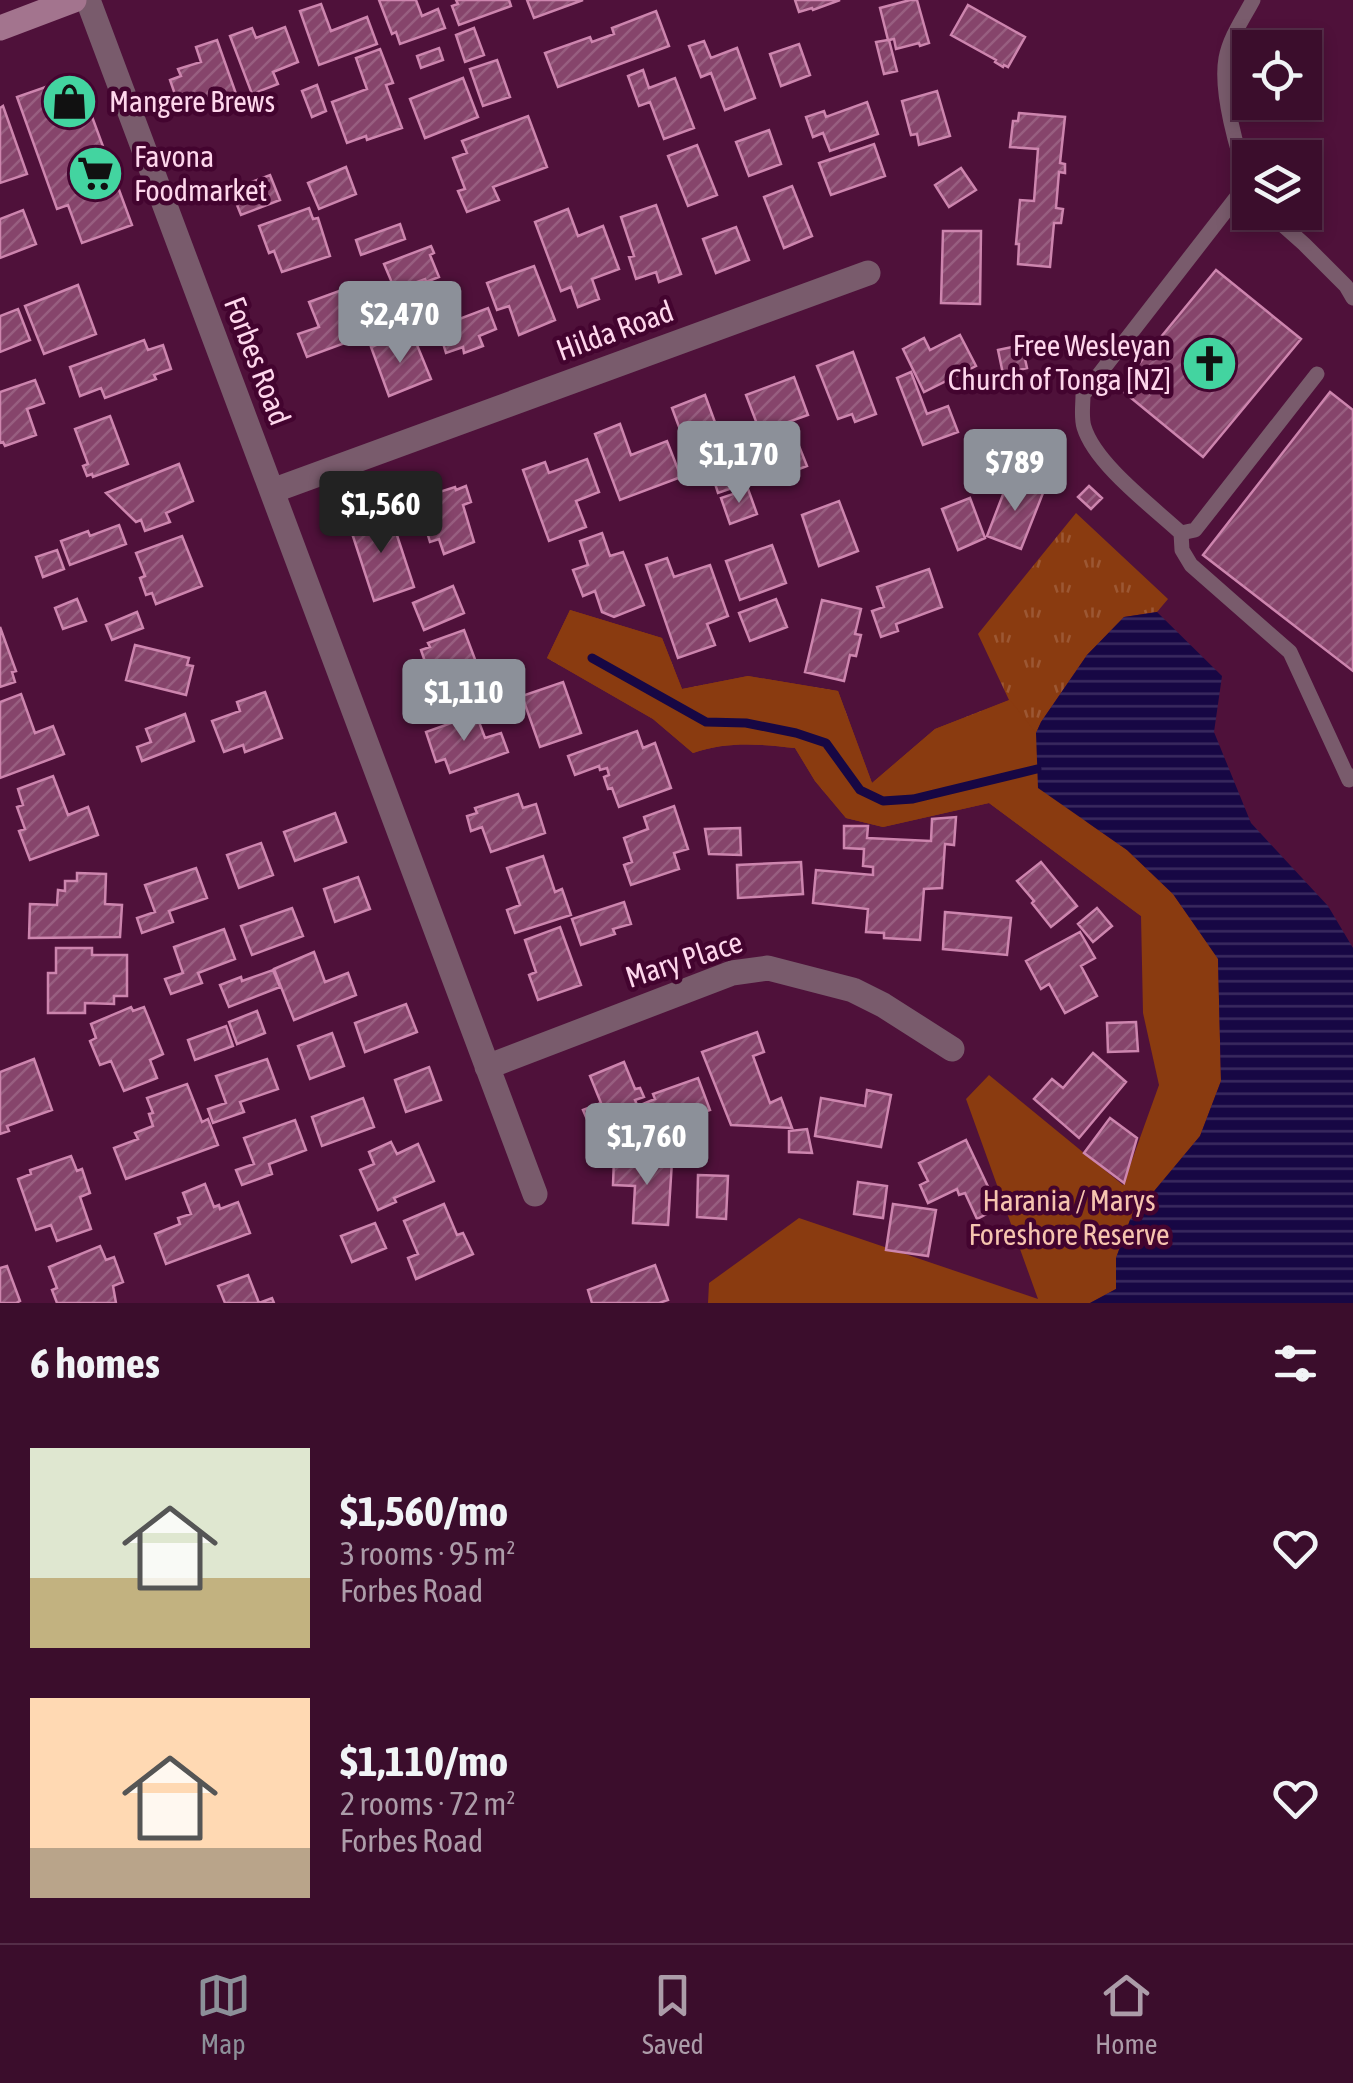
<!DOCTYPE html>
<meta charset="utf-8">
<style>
body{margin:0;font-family:"Asap Condensed",sans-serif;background:#421634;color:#f1f3f6;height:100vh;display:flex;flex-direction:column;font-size:38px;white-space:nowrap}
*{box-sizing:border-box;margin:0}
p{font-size:32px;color:#ac9ca9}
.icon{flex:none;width:55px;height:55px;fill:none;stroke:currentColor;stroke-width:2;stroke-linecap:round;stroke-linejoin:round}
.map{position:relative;height:1303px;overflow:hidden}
.sheet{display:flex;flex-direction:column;background:#3b0d2c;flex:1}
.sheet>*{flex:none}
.controls{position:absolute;left:1232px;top:30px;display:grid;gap:20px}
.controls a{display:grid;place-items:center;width:90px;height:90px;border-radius:0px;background:#3b0d2c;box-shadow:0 5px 15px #0003,0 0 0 2px #542d48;font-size:50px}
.price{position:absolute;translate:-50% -85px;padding:0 22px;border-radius:10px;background:#8c9099;color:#fff;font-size:32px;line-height:65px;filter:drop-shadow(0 2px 5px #0008)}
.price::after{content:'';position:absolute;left:50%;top:60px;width:30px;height:22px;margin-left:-15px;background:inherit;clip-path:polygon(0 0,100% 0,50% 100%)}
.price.current{background:#222;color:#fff}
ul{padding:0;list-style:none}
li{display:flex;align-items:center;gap:30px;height:250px;padding:0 30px}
li span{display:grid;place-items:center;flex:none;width:280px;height:200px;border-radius:0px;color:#555}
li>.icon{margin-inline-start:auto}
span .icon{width:120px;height:120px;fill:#fffc;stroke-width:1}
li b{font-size:42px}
h2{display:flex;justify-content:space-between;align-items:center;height:120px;padding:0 30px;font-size:42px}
.tabs{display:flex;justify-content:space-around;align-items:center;height:140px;border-top:2px solid #542d48;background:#3b0d2c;font-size:28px;color:#ac9ca9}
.tabs a{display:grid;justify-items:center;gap:5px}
.tabs .current{color:#8c9099}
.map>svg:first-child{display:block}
</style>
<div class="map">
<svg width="1353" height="1303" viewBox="0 0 1353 1303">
<defs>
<pattern id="grass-tufts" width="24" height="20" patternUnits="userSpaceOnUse" patternTransform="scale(2.5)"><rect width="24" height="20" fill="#8a3b10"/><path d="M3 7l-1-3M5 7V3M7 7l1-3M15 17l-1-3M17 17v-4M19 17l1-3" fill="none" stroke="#9c5733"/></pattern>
<pattern id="water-rules" width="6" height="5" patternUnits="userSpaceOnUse" patternTransform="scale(2.5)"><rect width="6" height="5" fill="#170744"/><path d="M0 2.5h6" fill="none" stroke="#3a2a5f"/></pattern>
<pattern id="building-hatch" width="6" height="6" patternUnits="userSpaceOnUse" patternTransform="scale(2.5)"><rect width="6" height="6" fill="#86446b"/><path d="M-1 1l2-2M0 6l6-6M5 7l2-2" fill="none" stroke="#985e80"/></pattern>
</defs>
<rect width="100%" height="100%" fill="#4f113a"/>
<path fill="url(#grass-tufts)" d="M1076,513L1168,599L1157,612L1124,617L1087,655L1041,722L1036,733L1141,916L989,803L883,827L846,818L815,781L795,748C759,744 728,741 693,753L653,719L547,658L570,610L662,638L682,689L748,676L838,691L872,783L935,729L1009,700L978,634Z"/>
<path fill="#8a3b10" d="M570,610L662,638L682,689L748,676L838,691L872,783L935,729L1010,700L1036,733L1038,788L1127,850L1173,894L1218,958L1221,1081L1200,1136L1130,1220L1116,1258V1289L1090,1303H708L709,1283L799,1218L1038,1299L966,1099L989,1075L1123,1185L1159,1085L1143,1013L1141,916L989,803L883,827L846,818L815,781L795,748C759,744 728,741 693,753L653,719L547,658Z"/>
<path fill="url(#water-rules)" d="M1157,612L1222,676L1214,732L1251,823L1328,906L1353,948V1303H1090L1116,1289V1258L1130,1220L1200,1136L1221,1081L1218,959L1173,894L1127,850L1038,788L1036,733L1041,722L1087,655L1124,617Z"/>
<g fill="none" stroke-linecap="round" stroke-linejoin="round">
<path stroke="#170744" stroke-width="9" d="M592,658L706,722L746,723L796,733L826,743L860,790L883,801L913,799L1037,769"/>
</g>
<path fill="url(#building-hatch)" stroke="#cd85ae" stroke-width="2.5" d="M379,0H416L422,16L438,9L445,28L400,44L396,32L392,34Z
M456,0H509L511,6L459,25L452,6L458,4Z
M527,0H583L534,18Z
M795,0H840L813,10L812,8L799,12Z
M910,0H917L929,43L920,46L919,43L896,49L894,39L889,40L897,71L884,74L876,42L888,40L880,8Z
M321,4L331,31L367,17L377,44L319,65L300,11Z
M968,5L1025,37L1008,67L1004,65L1003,67L995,62L996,60L951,35Z
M656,11L669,46L558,87L545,53L590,37L592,42L614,34L612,28Z
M285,27L298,62L273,72L278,84L252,94L230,36L252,28L256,38Z
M474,28L484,55L465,62L456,35Z
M217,40L241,108L228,113L222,97L181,112L170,80L181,76L178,69L201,62L196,47Z
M704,41L711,58L737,48L755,98L725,110L711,73L701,77L689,46Z
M799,44L810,75L781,86L770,54Z
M439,48L443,60L421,68L417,56Z
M380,49L393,83L386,85L402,128L367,140L366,136L347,143L332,102L367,89L356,58Z
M497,60L510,97L483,106L470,69Z
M643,70L649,88L675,78L694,128L664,139L650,102L639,106L628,76Z
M77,76L132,225L82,243L68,205L57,209L17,97Z
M463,78L478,117L425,138L410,99Z
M317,85L326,111L312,117L302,91Z
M937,91L950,136L919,145L917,134L911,135L902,101Z
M867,102L878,134L830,151L823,133L813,137L806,117L824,111L826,117Z
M3,106L27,174L0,183V108Z
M1019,113L1065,117L1060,163L1065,164V173L1059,172L1056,208L1063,209L1061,223H1054L1050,267L1018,264L1019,244H1016L1020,200L1034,201L1038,149L1010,147L1013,121H1018Z
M528,116L547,167L493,187L499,200L467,212L458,191L465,189L453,158L467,153L462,141Z
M769,130L781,164L749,176L736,142Z
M874,144L885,176L831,195L819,163Z
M697,145L717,195L688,206L668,156Z
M346,167L356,194L319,209L308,183Z
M961,168L976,190L949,207L935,185Z
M270,175L280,200L241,215L231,190Z
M792,186L812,236L784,248L764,197Z
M656,205L681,274L659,282L656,272L636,279L629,257L634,256L621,217Z
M309,208L313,219L318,218L330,256L282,272L274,251L269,253L259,226Z
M568,209L578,236L603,226L619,269L592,279L599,299L578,307L571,287L561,291L535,222Z
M23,210L36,244L0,258V219Z
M400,224L405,239L361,255L356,240Z
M736,227L749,260L716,273L703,239Z
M943,231H981L980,304L941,303Z
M431,246L434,253L430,255L439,277L426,282L425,279L395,290L384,264Z
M534,266L555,320L519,335L509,306L497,310L487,283Z
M1216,270L1301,339L1203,457L1119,388Z
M78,285L96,334L44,354L25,306Z
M350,287L361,317L365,315L372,333L307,357L298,334L319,327L309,302Z
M488,308L496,329L479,336L483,346L464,353L463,347L446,353L438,327Z
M18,309L30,340L0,352V316Z
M960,335L976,366L924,392L903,349L924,338L930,350Z
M391,339L395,348L415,340L431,379L389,396L371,347Z
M144,340L148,350L163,345L171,369L154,375L156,379L105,398L101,388L80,396L70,367Z
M1022,345L1027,368L1003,374L998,350Z
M853,352L876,414L855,422L852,414L838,419L817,366Z
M911,372L927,414L948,406L958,432L923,445L897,378Z
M794,377L808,415L760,432L746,395Z
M35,380L44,403L27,409L36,435L5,446L3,442L0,443V392Z
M1330,392L1353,410V671L1203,555Z
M705,395L728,458L695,470L672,408Z
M110,416L128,464L93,477L92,474L87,476L83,466L88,464L75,429Z
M620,424L631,455L667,441L681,477L620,500L595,434Z
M797,441L807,466L778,477L768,453Z
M587,459L599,492L576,501L586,527L549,541L523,470L545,462L549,473Z
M736,459L744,484L718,493L710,468Z
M179,464L193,501L166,513L170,522L145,531L141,520L136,522L106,493Z
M1009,479L1043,493L1021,549L987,536Z
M466,486L471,502L463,505L474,542L444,554L439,539L430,542L417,499L455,487L456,490Z
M1089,486L1102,498L1091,509L1078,497Z
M748,489L757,514L730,524L721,498Z
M970,498L985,538L958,550L942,509Z
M839,501L858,551L819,566L802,515Z
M389,511L414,587L374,601L349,524Z
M119,525L126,544L70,565L61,541L88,531L90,536Z
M602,533L610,556L623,552L644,605L614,617L602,612L595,591L583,596L573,570L588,565L580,541Z
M182,536L202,586L156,604L152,593L146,595L140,578L145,576L136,553Z
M772,545L786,583L740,600L726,561Z
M57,550L64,569L43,577L36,557Z
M667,558L674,577L710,565L728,616L707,624L715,645L678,658L646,565Z
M929,569L942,607L896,624L898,631L881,637L872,611L884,607L877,587Z
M453,586L464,613L424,630L413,603Z
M77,599L86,621L63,629L55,608Z
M776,599L787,627L750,641L739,613Z
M822,600L861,609L855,634L861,635L856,656L850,655L844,681L805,672Z
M137,612L143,628L112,640L106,625Z
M0,627L16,671L12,672L15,682L0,687Z
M464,630L485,686L436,705L427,680L431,679L421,650L430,647L428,643Z
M135,645L189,658L187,665L193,666L186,695L126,680Z
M563,682L581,733L540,747L522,696Z
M265,692L282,738L245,752L243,745L224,752L212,721L240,711L237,702Z
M21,694L35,733L53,726L64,754L0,778V702Z
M185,714L194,741L142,761L137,747L151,742L146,729Z
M476,714L485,738L501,733L508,752L450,773L445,759L436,762L426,732Z
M637,731L643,748L655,743L671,788L619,807L612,788L608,789L604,777L609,775L607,768L600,770L599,766L575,775L568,756Z
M53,776L68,815L88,807L98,835L30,860L19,831L25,829L17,807L23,805L18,789Z
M518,794L523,808L536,804L545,833L491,852L482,827L471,831L467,816L477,813L475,808Z
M674,806L688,849L674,853L679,869L631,885L624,865L632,862L624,838L648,829L644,817Z
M335,813L346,842L295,861L284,832Z
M956,817L954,845L945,844L942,888L924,889L920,940L884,938V933L866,932L868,909L813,903L816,870L873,875V867L863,866L864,849L844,848V826H868L867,838L931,841L932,819Z
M740,828L741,855L709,854L705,829Z
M261,843L273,875L239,888L227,855Z
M543,856L555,892L562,889L571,915L515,933L507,910L520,905L507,868Z
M801,862L803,894L738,898L737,865Z
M1041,862L1077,906L1051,927L1032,903L1034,901L1017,881Z
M196,868L207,898L169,911L173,922L142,933L137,918L155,912L145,885Z
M77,873L106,874L105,904L122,905L120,937L29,938L30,904L57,905L58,890L65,891V881H77Z
M358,877L370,909L335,922L324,889Z
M624,902L631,924L613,929L615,934L581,945L572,919Z
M292,908L303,936L252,955L241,926Z
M1097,908L1112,926L1093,942L1078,924Z
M945,912L1011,918L1007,955L943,949Z
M560,927L581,985L538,1000L529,975L536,972L525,940Z
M224,929L235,959L198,973L202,983L171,994L165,979L183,973L174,947Z
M1080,932L1095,958L1081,966L1097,996L1065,1013L1049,984L1041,989L1026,961Z
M56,948H92V955H127V996H114V1004L85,1003V1013H48V973H56Z
M314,952L325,982L348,973L356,995L294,1020L274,969Z
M273,970L280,987L229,1007L220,985L241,977L242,981Z
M406,1004L417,1032L365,1052L355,1023Z
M131,1007L133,1011L144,1007L163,1054L150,1060L157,1078L124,1091L111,1061L100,1065L90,1041L96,1038L91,1024Z
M257,1011L265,1033L237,1044L229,1022Z
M1136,1022L1138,1051L1108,1052L1107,1023Z
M226,1026L233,1046L195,1060L188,1040Z
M757,1032L764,1052L753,1056L770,1103L781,1098L792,1128L731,1125L702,1052Z
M332,1033L344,1066L310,1079L298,1046Z
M1093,1053L1126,1082L1079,1138L1034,1099L1052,1079L1063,1088Z
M34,1059L52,1110L7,1126L9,1131L0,1134V1072Z
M267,1059L278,1089L240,1102L244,1112L213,1123L208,1109L226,1103L216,1076Z
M624,1062L635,1089L640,1088L644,1097L635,1100L646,1127L613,1140L606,1123L598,1126L596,1121L589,1124L583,1110L601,1103L590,1076Z
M429,1067L441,1100L406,1112L395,1080Z
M698,1078L710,1110L664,1126L663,1123L652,1127L643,1104L655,1099L653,1094Z
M187,1084L202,1122L208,1119L218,1145L126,1179L114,1148L138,1139L135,1133L153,1126L149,1114L153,1113L147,1098Z
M867,1090L891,1095L881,1147L815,1136L821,1098L865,1106Z
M363,1098L374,1127L322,1146L312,1117Z
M1110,1118L1137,1138L1124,1183L1084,1153Z
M295,1120L306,1150L269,1164L272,1174L242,1185L236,1170L254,1164L244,1138Z
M807,1129L812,1153L789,1152V1131Z
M966,1140L998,1208L977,1219L965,1193L959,1195L957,1189L928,1203L920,1185L928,1181L919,1163Z
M391,1142L397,1154L418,1144L434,1181L394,1198L396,1202L378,1210L360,1170L374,1164L369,1152Z
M71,1156L77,1171L82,1169L90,1193L80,1197L91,1229L57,1241L51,1225L36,1230L18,1179L31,1174L30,1170Z
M614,1158L672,1161L668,1225L633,1223L635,1186L613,1185Z
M698,1175L728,1176L726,1219L697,1217Z
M858,1182L887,1186L883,1218L854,1214Z
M205,1184L214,1207L219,1205L220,1209L238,1202L250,1233L166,1264L155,1234L180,1224L178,1218L191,1214L183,1193Z
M444,1204L457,1235L463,1233L473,1254L416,1279L408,1258L418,1254L404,1221Z
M893,1204L936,1210L928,1256L886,1250Z
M375,1223L386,1248L352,1262L341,1236Z
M100,1246L106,1260L114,1257L123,1282L113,1286L116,1303H57L52,1290L57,1288L49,1267Z
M655,1265L668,1300L659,1303H592L588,1290Z
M7,1266L20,1301L16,1303H0V1268Z
M248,1275L259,1303L272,1298L274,1303H225L218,1286Z"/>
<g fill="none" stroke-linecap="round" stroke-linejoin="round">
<path stroke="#795b6c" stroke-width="15" d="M1249,181L1083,395C1083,406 1081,417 1084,427C1095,464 1153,507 1181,533L1195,530L1317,374
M1250,184C1237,153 1220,91 1226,58C1230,37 1243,19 1253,0
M1268,212L1304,244L1346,286L1353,298
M1181,533L1182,550L1191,565L1290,652L1349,780L1353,776"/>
<path stroke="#795b6c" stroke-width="25" d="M88,0L535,1194
M272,491L868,273
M487,1067L732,973L768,968L853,990L883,1005L952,1049"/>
<path stroke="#a3748e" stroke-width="25" d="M0,28L74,0"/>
</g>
<defs>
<symbol id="shop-disc" viewBox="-11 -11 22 22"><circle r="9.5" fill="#43d4a0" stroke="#43042f"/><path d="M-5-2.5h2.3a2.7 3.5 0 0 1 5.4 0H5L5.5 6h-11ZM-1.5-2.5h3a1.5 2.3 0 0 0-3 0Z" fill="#111"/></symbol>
<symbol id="supermarket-disc" viewBox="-11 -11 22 22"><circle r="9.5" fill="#43d4a0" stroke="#43042f"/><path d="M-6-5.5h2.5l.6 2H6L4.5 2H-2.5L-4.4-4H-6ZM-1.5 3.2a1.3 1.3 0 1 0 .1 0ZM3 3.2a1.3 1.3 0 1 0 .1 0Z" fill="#111"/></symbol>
<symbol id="church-disc" viewBox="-11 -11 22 22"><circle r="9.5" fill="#43d4a0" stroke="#43042f"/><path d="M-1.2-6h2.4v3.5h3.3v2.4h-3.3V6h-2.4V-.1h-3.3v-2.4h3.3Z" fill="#111"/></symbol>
</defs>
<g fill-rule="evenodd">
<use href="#shop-disc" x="38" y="70" width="63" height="63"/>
<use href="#supermarket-disc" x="64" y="142" width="63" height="63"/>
<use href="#church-disc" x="1178" y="332" width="63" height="63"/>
</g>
<g text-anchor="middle" stroke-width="9" stroke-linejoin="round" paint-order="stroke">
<g font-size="30" fill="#fed6ec" stroke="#43042f" text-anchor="start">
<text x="109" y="112">Mangere Brews</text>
<text x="134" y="167">Favona<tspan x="134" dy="34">Foodmarket</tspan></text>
<text x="1171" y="356" text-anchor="end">Free Wesleyan<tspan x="1171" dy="34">Church of Tonga [NZ]</tspan></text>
</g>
<g font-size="30" fill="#fed6ec" stroke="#43042f">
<text transform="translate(615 331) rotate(-20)" y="10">Hilda Road</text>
<text transform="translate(257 361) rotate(69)" y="10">Forbes Road</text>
<text transform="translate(684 960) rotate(-18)" y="10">Mary Place</text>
</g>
<g font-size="30" fill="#f6c4af" stroke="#43042f">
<text x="1069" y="1211">Harania / Marys<tspan x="1069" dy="34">Foreshore Reserve</tspan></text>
</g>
</g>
</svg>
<div class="controls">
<a><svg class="icon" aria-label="locate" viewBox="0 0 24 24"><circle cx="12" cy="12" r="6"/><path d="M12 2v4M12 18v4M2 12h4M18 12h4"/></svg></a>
<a><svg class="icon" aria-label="layers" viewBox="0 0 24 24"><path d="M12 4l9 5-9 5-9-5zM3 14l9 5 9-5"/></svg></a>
</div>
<b class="price" style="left:400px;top:366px">$2,470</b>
<b class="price" style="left:739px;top:506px">$1,170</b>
<b class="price" style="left:1015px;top:514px">$789</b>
<b class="price current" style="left:381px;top:556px">$1,560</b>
<b class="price" style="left:464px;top:744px">$1,110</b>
<b class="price" style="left:647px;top:1188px">$1,760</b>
</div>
<section class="sheet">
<h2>6 homes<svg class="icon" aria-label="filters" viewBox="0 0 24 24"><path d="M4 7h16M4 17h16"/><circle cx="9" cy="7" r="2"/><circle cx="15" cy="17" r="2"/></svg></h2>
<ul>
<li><span style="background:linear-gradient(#dfe7d0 65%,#c2b280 0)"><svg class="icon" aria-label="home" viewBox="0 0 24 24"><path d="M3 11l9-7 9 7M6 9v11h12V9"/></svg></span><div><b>$1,560/mo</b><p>3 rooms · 95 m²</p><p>Forbes Road</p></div><svg class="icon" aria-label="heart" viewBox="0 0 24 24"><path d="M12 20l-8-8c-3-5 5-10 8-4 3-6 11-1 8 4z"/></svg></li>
<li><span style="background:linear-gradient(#ffd9b3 75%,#b9a48a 0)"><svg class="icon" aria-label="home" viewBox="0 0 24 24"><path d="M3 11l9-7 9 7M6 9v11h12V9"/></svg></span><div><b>$1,110/mo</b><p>2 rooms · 72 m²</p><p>Forbes Road</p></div><svg class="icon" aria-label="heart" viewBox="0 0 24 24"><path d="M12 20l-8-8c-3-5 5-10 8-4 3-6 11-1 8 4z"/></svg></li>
</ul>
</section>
<nav class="tabs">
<a class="current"><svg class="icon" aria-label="map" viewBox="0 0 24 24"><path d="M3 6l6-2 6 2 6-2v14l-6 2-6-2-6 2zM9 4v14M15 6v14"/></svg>Map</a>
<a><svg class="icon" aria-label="saved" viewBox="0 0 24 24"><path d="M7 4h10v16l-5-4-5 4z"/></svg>Saved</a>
<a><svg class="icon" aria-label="home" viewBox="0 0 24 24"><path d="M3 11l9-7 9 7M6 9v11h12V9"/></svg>Home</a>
</nav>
